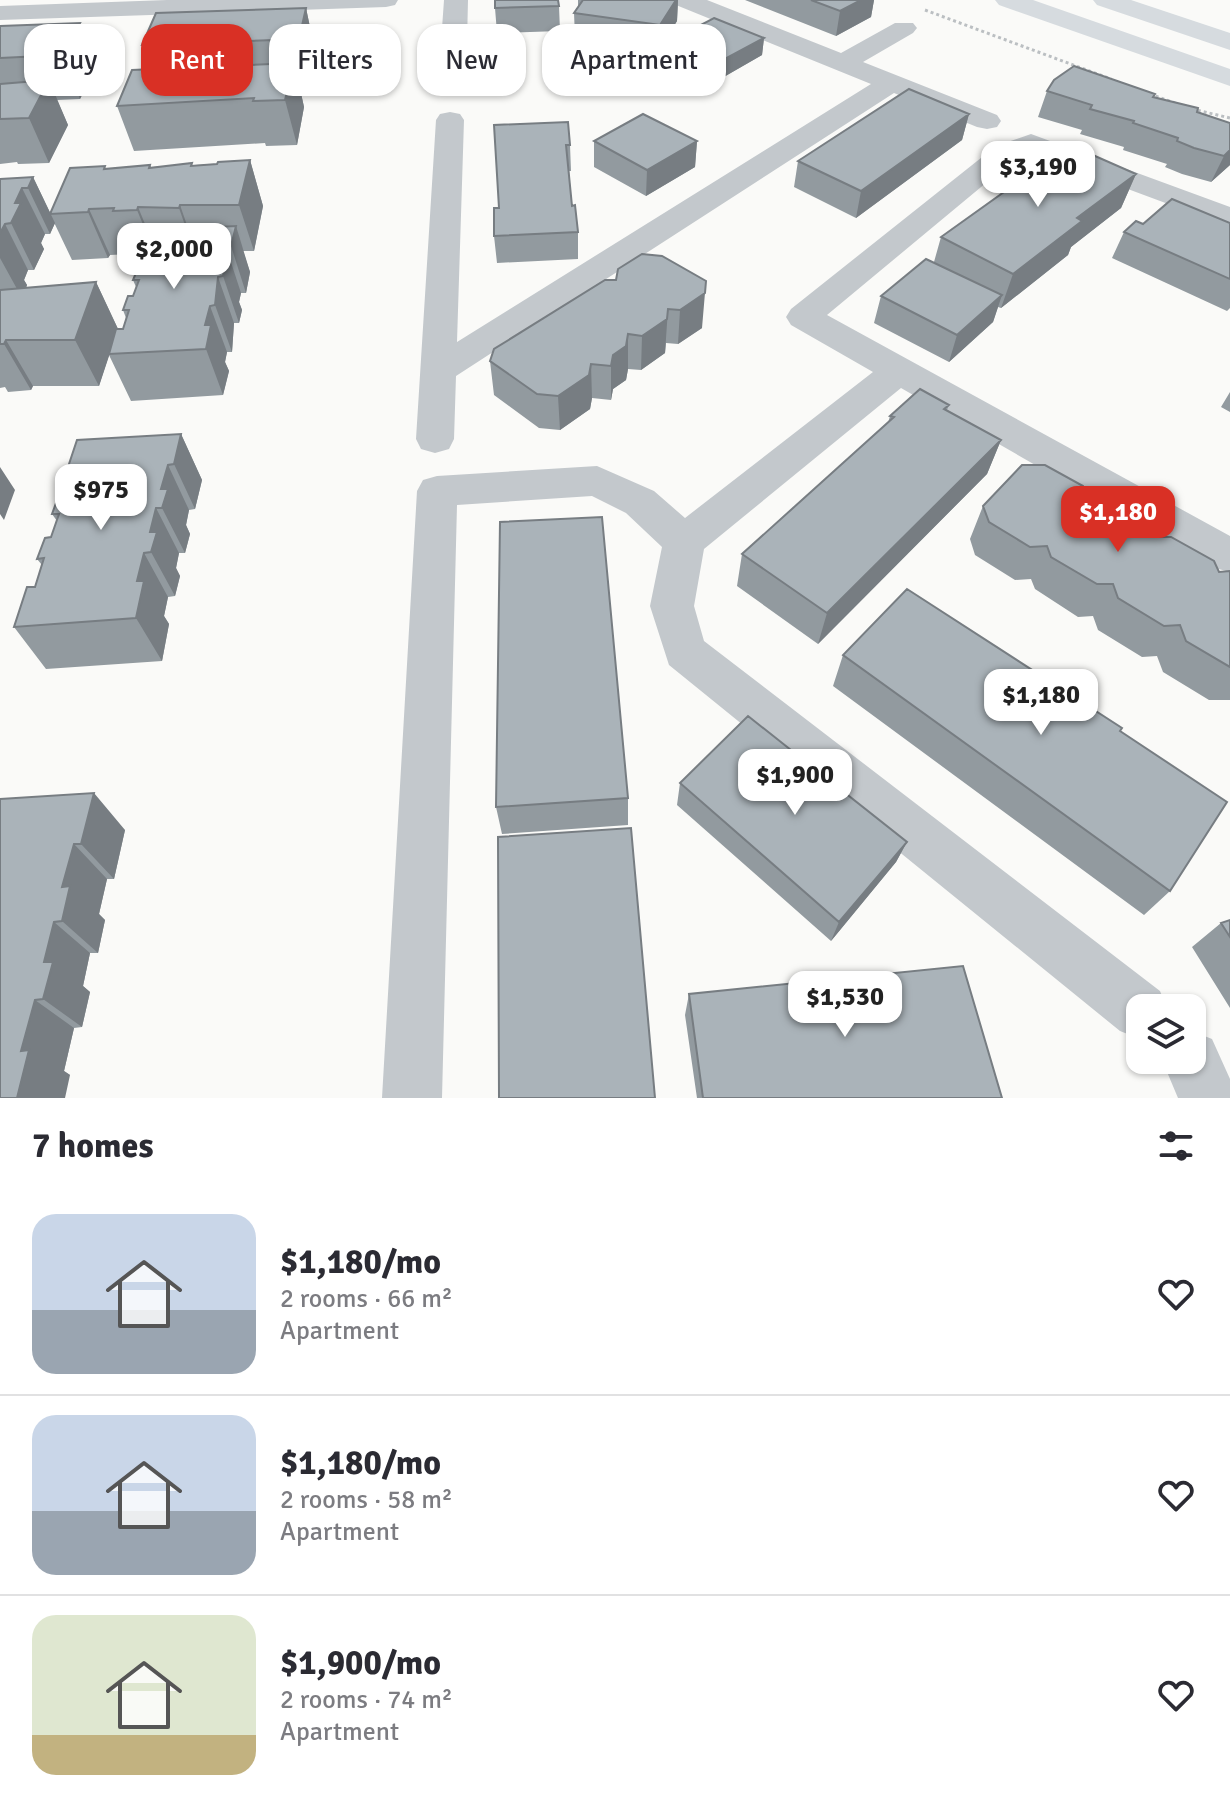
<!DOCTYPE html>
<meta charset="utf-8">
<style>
body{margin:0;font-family:Signika,sans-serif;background:#f7f7f7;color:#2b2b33;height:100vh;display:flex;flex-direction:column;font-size:30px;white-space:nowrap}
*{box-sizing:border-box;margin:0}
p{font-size:26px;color:#7c7c81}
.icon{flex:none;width:44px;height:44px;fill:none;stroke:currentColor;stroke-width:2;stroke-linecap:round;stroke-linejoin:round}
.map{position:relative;height:1098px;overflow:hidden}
.drawer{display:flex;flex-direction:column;background:#fff;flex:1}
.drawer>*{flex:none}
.hud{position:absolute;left:24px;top:24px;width:800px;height:72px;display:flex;gap:16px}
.fabs{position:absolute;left:1126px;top:994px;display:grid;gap:16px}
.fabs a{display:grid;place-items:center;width:80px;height:80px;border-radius:16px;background:#fff;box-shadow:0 2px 6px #0004;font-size:40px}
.price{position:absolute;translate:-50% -68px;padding:0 18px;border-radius:16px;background:#fff;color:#222;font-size:26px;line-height:52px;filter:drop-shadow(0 2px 4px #0008)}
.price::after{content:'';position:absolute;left:50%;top:48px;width:24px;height:18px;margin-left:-12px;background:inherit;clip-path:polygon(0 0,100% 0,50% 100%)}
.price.on{background:#d93025;color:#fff}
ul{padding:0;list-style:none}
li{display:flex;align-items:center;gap:24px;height:200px;padding:0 32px}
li+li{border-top:2px solid #e1e1e2}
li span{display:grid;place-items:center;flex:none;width:224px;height:160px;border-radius:24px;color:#555}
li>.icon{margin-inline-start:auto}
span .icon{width:96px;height:96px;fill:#fffc;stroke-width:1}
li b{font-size:34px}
h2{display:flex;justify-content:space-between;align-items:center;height:96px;padding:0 32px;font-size:34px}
.tag{padding:0 28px;border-radius:24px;background:#fff;box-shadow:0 2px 6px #0004;font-size:28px;line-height:72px}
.tag.on{background:#d93025;color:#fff}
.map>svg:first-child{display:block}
</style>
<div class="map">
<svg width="1230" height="1098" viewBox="0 0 1230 1098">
<rect width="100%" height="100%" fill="#fafaf8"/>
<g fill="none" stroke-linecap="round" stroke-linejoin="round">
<path stroke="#bbbfc2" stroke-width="3" stroke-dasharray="3 3" stroke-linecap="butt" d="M925,10L1111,79
M1150,94L1175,103
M1192,109L1230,118"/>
<path fill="#c3c8cc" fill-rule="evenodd" d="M167,0H398L395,5L386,7L0,20V6Z
M444,0H468L466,85L462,91H442L438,85Z
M673,0H707L841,53L895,23H913L917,28L913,33L863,62L997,115L1001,121L997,127L987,129L977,127L894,93L456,376L454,439L449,449L435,453L421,449L416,439L436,120L440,114L450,112L460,114L464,120L457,342L871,84L676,5Z
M1031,134L1230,207V227L1031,153L1016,158L827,315L1230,536V572L1215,568L901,388L704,549L694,606L704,641L1160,991L1167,1008H1140V1039L1120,1031L669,665L650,606L662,547L626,513L592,496L457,505L442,1098H382L417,491L423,480L437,476L597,466L654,491L685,518L873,372L791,325L786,317L791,309L996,146Z
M1192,1031L1212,1039L1230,1079V1098H1178L1162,1060H1192Z"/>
<path fill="#d6dbdf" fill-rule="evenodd" d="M995,0H1033L1230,69V86L999,5Z
M1093,0H1131L1230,33V50L1097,5Z"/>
</g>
<path fill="#929a9f" d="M578,0H678L677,21L659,50L575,37L574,13L578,7Z
M745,0H874L871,17L836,36Z
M559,6L560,31L497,33L495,8Z
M306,8L315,51L309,83H299L304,107L297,145L266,146L265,143L134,151L117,106L150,69L142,45Z
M80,23L96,67L80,99L57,100L68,125L49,163L18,164L17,162L0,164V26Z
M764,38L762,55L722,78L673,56L674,39Z
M1047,91L1154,97L1197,112L1230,165L1211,182L1182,174L1165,167L1167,164L1123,150L1124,147L1080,134L1082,130L1038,117Z
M969,114L962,140L856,218L794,187L798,161Z
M494,125L570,145L571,171H569L572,206L578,232V259L497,263L494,236L499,208Z
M594,141H697L695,167L646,196L594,167Z
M250,160L263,206L254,251H243L250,272L246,293H241L239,302L242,310L239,323H234L232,352H227L225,362L229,371L223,395L131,401L109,355L99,386H33L31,390L8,392L5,387L0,388V179L33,177L55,223L50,234H45L41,243L44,249L34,270H28L24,280L27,285L26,288L96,282L118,329H123L126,318L123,310L133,296L136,287L133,280L143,267L146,257H132L131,254L110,255L108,258L72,260L50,214L106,169L150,165L151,167L217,164Z
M1136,174L1121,208L1071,247L1068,255L1001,308L998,307L993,322L949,362L874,323L881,296L934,262L941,237Z
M1230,223V308L1227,311L1112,258L1124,232L1143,224Z
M642,254L702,328L678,344L666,343L665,353L641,370L628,369L626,380L613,389L611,400L592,398L590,409L560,430L539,428L494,395L490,361L616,280Z
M1230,392V412L1221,407Z
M949,405L947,410L1001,440L987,474L818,644L737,586L742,554L888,423L890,416Z
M181,434L202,480L195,509L189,510L186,525L190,534L185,553H179L176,568L180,576L175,596L168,597L164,616L169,624L162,661L46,669L14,627L35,587L42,565L37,559L51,537L57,521L52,514L66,495L72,478L67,470Z
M1088,499L1150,537L1219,572L1230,571V700H1209L1163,672L1157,656L1142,657L1098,630L1093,616L1078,617L1035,589L1031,579L1015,580L975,555L970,539L983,506Z
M843,655L1120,731L1170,891L1144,915L833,686Z
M680,783L907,842L896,862L831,941L677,805Z
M628,798V825L502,834L496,807Z
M0,799L125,830L114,879H107L99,914L105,920L98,953H90L83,986L90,992L82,1027L74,1028L64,1071L70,1075L0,1098Z
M1230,920V1008L1192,947L1221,923Z
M689,994L1002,1098H697L685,1015Z"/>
<path fill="#777d82" d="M676,0H678L677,21L659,50L660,25Z
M861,0H874L871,17L836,36L840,11Z
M306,8L315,51L309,83L299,39Z
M80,23L96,67L80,99L62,55Z
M764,38L762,55L722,78L723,60Z
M294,63L304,107L297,145L285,100Z
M49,80L68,125L49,163L29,118Z
M969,114L962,140L856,218L861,191Z
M697,141L695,167L646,196L647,170Z
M1230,150V165L1211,182L1224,156Z
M250,160L263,206L254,251L239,205Z
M1136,174L1121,208L1071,247L1068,255L1001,308L1013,274L1077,218Z
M33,177L55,223L50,234L28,188Z
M22,188L45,234L41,243L44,249L34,270L11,223L15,203Z
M180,205L196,251L195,254L179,208Z
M138,207L157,253L156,256L137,210Z
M89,209L110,255L108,258L88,212Z
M5,224L28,270L24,280L27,285L22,298L0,258V233Z
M236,226L250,272L246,293L231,246Z
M226,247L241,293L239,302L242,310L239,323L223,276L222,264Z
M218,277L234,323L232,352L215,305Z
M706,281L702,328L678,344L680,310Z
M96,282L118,329L99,386L75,340Z
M1002,295L993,322L949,362L957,335Z
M210,306L227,352L225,362L229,371L223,395L206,349L205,325Z
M668,309L665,353L641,370L642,336Z
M628,334V369L626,380L613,389L611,400V366L613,355Z
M6,340L33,386L31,390L4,344Z
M591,364L592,398L590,409L560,430L558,396Z
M181,434L202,480L195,509L174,464Z
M1001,440L987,474L818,644L827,613Z
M168,465L189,510L186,525L190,534L185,553L162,508L161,489Z
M0,467L15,490L4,520L0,514Z
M156,508L179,553L176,568L180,576L175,596L151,552L150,532Z
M144,553L168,597L164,616L169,624L162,661L136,618L137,581Z
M94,793L125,830L114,879L81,844Z
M907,842L896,862L831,941L839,922Z
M74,844L107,879L99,914L105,920L98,953L62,921V887Z
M54,922L90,953L83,986L90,992L82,1027L43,999L44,962Z
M35,1000L74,1028L64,1071L70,1075L65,1098H17L21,1051Z"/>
<path fill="#aab3b9" stroke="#777d82" stroke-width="2" d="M495,0H558L559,6L495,8Z
M583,0H676L660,25L574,13Z
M811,0H861L840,11Z
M306,8L299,39L142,45L156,13Z
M714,18L764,38L723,60L674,39Z
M80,23L62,55L0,58V26Z
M294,63L285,100L253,101L254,98L117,106L132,70Z
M1074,66L1155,94L1153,97L1198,108L1197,112L1230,123V150L1224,156L1194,148L1177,141L1178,138L1133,123L1134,121L1090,109L1092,105L1047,91L1054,80Z
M49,80L29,118L0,119V84Z
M909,89L969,114L861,191L798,161Z
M643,114L697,141L647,170L594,141Z
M568,122L570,145H566L572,206L575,205L578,232L494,236V208H499L494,125Z
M1070,145L1136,174L1077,218L1082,221L1013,274L941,237Z
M250,160L239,205H180L179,208L138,207L137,210L113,211L114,208L89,209L88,212L50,214L70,168L105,166L104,169L150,165L149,168L192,163L191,166L217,164L218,162Z
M33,177L28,188H22L15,203H21L11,223L5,224L0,233V179Z
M1172,199L1230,223V279L1124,232L1136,221L1143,224Z
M236,226L231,246L226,247L222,264L226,263L223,276L218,277L215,305L210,306L205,325H211L206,349L109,354L116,329H123L129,310H123L128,296H133L139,280H133L138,268L143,267L149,250H143L150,230Z
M642,254L662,256L706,281L705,293L680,310L668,309L667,319L642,336L628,334L626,346L613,355L611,366L591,364L589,375L558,396L537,394L490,361L494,349L605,280H616L618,269Z
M926,259L1002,295L957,335L881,296Z
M96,282L75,340H6L4,344H0V290Z
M920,389L949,405L944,409L1001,440L827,613L742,554L894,417L890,416Z
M181,434L174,464L168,465L161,489H168L162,508H156L150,532H157L151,552L144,553L137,581H144L136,618L14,627L27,587H35L44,558L37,559L45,538L51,537L59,514H52L59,495H66L75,469L67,470L77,440Z
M1022,465H1045L1083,486L1088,499H1104L1142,520L1150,537H1171L1214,561L1219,572L1230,571V667L1186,641L1180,625L1164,626L1118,598L1113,584H1097L1051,557L1047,546L1030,547L989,522L983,506Z
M602,517L628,798L496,807L500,522Z
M907,589L1122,728L1120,731L1227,802L1170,891L843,655Z
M748,716L907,842L839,922L680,783Z
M94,793L81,844H74L62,887L70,886L62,921L54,922L44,962H53L43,999L35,1000L21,1051L29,1050L17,1098H0V799Z
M631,828L655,1098H499L498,837Z
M1230,920V937L1221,923Z
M963,966L1002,1098H703L689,994Z"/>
</svg>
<div class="fabs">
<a><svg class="icon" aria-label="layers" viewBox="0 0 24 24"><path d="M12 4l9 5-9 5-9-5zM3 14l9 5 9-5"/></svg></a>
</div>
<b class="price" style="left:1038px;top:209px">$3,190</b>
<b class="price" style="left:174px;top:291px">$2,000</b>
<b class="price" style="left:101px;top:532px">$975</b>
<b class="price on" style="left:1118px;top:554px">$1,180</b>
<b class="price" style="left:1041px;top:737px">$1,180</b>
<b class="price" style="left:795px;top:817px">$1,900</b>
<b class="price" style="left:845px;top:1039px">$1,530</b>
<div class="hud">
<a class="tag">Buy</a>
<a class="tag on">Rent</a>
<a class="tag">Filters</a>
<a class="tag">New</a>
<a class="tag">Apartment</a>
</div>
</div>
<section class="drawer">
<h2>7 homes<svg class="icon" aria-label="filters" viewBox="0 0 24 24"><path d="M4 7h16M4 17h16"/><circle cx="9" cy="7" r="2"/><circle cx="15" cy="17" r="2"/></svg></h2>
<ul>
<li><span style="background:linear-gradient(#c9d6e8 60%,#9aa5b1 0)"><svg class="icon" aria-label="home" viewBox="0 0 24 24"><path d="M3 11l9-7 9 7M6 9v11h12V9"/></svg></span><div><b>$1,180/mo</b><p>2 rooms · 66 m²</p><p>Apartment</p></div><svg class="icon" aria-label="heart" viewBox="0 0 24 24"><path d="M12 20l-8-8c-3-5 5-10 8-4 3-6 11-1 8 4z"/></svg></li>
<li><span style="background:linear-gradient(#c9d6e8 60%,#9aa5b1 0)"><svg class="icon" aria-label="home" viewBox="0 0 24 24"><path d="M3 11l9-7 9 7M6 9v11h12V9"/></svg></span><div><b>$1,180/mo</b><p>2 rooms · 58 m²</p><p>Apartment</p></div><svg class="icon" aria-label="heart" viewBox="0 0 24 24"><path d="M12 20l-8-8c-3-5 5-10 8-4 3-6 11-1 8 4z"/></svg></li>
<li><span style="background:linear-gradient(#dfe7d0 75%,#c2b280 0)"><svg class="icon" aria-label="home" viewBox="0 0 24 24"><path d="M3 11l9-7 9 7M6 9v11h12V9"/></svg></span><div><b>$1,900/mo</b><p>2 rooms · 74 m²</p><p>Apartment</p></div><svg class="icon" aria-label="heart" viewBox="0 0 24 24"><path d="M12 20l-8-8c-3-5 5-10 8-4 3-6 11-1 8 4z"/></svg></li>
</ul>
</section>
